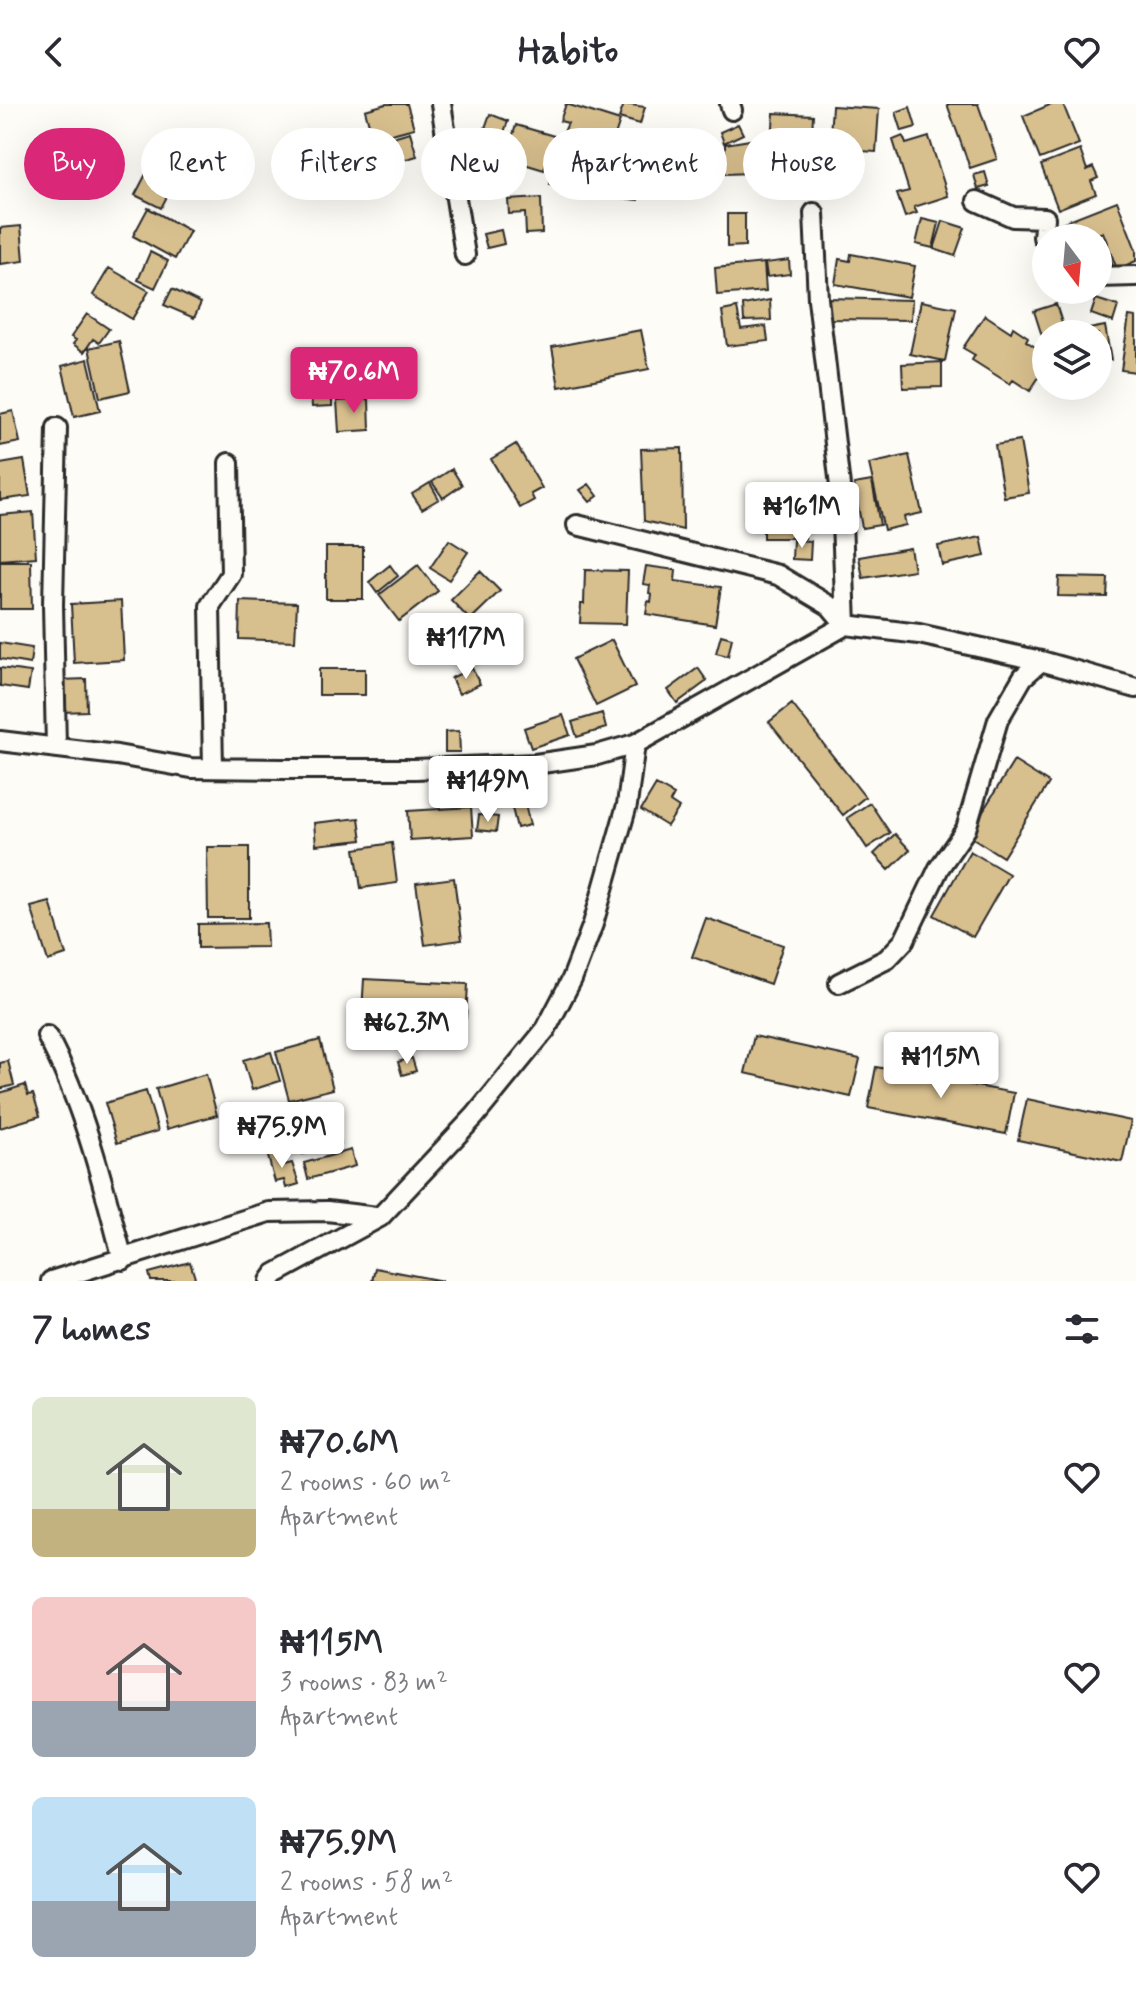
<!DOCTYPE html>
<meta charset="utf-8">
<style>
body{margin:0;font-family:Mynerve,sans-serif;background:#f7f7f7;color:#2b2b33;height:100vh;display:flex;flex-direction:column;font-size:30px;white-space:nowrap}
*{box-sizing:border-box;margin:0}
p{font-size:26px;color:#7c7c81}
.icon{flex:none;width:44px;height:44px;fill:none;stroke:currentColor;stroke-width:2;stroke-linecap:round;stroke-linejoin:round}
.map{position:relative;height:1177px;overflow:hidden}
.details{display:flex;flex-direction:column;background:#fff;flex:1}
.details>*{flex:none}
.hud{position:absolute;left:24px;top:24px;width:1088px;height:72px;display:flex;gap:16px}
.needle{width:52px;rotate:164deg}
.tools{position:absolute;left:1032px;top:120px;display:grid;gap:16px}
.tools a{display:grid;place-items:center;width:80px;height:80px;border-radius:50%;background:#fff;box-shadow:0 8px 32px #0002;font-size:40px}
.price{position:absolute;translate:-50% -68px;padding:0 18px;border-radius:8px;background:#fff;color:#222;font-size:26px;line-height:52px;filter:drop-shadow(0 2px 4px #0008)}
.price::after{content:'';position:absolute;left:50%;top:48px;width:24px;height:18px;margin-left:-12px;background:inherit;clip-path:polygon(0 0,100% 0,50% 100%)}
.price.current{background:#db2777;color:#fff}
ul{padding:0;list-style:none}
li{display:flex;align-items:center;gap:24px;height:200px;padding:0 32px}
li span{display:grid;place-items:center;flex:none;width:224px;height:160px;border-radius:12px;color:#555}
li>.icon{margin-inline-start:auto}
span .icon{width:96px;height:96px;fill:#fffc;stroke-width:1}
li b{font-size:34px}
h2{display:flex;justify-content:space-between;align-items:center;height:96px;padding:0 32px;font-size:34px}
.chip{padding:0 28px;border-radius:36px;background:#fff;box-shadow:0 8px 32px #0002;font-size:28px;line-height:72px}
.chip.current{background:#db2777;color:#fff}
header{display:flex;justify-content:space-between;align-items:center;height:104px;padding:0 32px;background:#fff;font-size:36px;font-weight:800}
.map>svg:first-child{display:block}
</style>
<header><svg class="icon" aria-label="back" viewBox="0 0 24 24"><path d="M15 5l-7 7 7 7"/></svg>Habito<svg class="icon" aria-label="heart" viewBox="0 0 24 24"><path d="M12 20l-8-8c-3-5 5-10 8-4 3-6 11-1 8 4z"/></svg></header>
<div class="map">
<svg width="1136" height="1177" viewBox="0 0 1136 1177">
<rect width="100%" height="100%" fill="#fdfcf7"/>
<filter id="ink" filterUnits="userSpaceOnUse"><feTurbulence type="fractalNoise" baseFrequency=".0125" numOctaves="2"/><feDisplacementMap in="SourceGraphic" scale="16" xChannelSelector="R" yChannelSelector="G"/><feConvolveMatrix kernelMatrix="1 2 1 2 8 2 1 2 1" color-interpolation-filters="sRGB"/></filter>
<g filter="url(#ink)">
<path fill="#d8bf8e" stroke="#2b2b2b" stroke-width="2" d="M386,0H407L414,24L373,35L365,6Z
M566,0L620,17L611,44L564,28L568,19L560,17Z
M624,0L645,3L640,20L619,14Z
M947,0H978L997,55L970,64Z
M1052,0H1063L1079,40L1040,55L1023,12Z
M832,2L879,5L876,48L829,45Z
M910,3L916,23L902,27L896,8Z
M774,9L813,11L811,53L771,50Z
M490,10L508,17L503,31L485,24Z
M738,20L743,30L724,39L720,28Z
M516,21L554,32L544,66L491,50L495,37L504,39L506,32L512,34Z
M410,28L417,52L368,66L361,42Z
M903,32L906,40L929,33L948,92L914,103L917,109L905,113L897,90L909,87L893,36Z
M562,35L591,42L579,88L550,80Z
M750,36L751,69L725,70V40Z
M1080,46L1087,66L1093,63L1098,74L1091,77L1096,90L1058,105L1041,61Z
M701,49L703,62L685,64L684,50Z
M779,54L820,57L816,84L779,74Z
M612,66L641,69L638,96L609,93Z
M147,68L173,81L161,104L135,91Z
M985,68L989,82L978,85L974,71Z
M541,94L542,129L526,130L525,109L509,110L508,96Z
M1117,97L1136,146V157L1117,165L1103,128L1087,134H1066L1061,119Z
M148,104L190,127L175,155L133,132Z
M727,110H745V142L727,143Z
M922,115L939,119L933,144L916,140Z
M943,117L965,124L955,152L934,145Z
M21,122L24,157L0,160V124Z
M501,126L504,140L487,144L483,130Z
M1106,141L1114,165L1098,170V144Z
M150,148L168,157L155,184L138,176Z
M851,150L915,162L909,193L835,180L839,155L850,157Z
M789,156L790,170L767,173L765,159Z
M764,159L766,187L717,191L715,164Z
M109,164L149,187L132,215L93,191Z
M172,185L201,199L194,214L164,201Z
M827,194L912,196L911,216L826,215Z
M1096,195L1118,202L1113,218L1091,210Z
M770,196L771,216L744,217L743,201Z
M921,197L956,204L945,257L910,250Z
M1056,200L1064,225L1042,232L1034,207Z
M737,204L741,225L766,222L768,237L727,242L722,207Z
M87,210L109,225L99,239L93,235L84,248L73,240L76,236L71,233Z
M985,211L1011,228L1013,223L1028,233L1026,237L1046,250V262L1030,287L1013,276L1010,280L972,256L975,251L963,244Z
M1129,212L1136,213V268L1121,266Z
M1105,222L1111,256L1098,259V230L1068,229Z
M641,226L649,265L559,283L552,243Z
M119,237L130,287L100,294L89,244Z
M88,255L100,307L74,313L62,262Z
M942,258V283L903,284L902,260Z
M366,260L368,291L332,293V302L312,303L309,263Z
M369,295L370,326L339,328L337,297Z
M13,307L20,338L0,342V310Z
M1020,337L1029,389L1004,393L995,341Z
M516,340L542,384L531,390L534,396L520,404L491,355Z
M682,344L683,426L644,417L641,345Z
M909,351L922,409L904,413L906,421L884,426L869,360Z
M24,356L30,392L0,396V360Z
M452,365L462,381L443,394L432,378Z
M872,377L880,421L862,424L854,380Z
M430,379L439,395L422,405L412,390Z
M589,380L598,392L590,398L580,386Z
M763,380H806L805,434H763Z
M33,408L36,453L0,456V411Z
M981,433L985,452L942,461L938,442Z
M449,436L468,448L449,476L430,464Z
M793,436L811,437L810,456L792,455Z
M326,443H363V495H326Z
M910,444L914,466L863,474L859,453Z
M0,457H31L32,505H0Z
M390,461L398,472L377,489L369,478Z
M418,461L438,487L399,517L379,491Z
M646,462L676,466L675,477L721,483L715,521L646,510L648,497L651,498L652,490L649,489L650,481L643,480Z
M585,466L628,467L626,520L580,519L581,500H584Z
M480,467L500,487L470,516L451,496Z
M1059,473L1108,474L1107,493L1058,492Z
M121,497L124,556L74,559L71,500Z
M240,497L297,499L295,537L239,535Z
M721,531L732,534L728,552L716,549Z
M612,536L635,583L596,602L573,555Z
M0,539L32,544L30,560L0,555Z
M0,564L31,568L28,586L0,582Z
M472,564L480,580L459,590L451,574Z
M698,564L707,577L677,599L668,586Z
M319,565H365V591H319Z
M86,575L87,607L62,608L60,576Z
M792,600L865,693L843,711L769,618Z
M602,609L606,624L577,633L572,618Z
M563,611L570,631L531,644L524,624Z
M459,627L460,648H445V628Z
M1014,657L1049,679L1003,753L968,731Z
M656,681L674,691L670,698L679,704L667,722L641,706Z
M524,696L530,721L517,724L511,700Z
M870,699L890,729L867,744L847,714Z
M471,703L473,732L410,736L408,707Z
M479,711L498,713L496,728L477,726Z
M359,714L362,736L316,741L314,719Z
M895,730L910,746L889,766L874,750Z
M392,739L397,779L361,784L355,745Z
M207,743H249V814H208Z
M970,747L1009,770L973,833L934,811Z
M454,774L462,836L425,841L416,779Z
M50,798L66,851L48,857L31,803Z
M706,814L783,841L770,880L692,853Z
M266,819L267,843L198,844V820Z
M364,875L468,880L466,914L362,908Z
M754,932L860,955L851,993L745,969Z
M320,936L333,985L289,996L276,948Z
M271,948L280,977L252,986L243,956Z
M412,954L416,967L402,971L398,958Z
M8,957L14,981L0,985V959Z
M876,963L1014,989L1006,1030L868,1004Z
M206,970L217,1011L167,1025L156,985Z
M25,981L28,991L33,990L40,1012L0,1024V989Z
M146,987L158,1027L117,1039L105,999Z
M1027,995L1131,1017L1122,1058L1018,1036Z
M331,1002L341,1040L303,1050L293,1012Z
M279,1045L284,1061L292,1059L299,1080L286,1084L284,1076L275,1078L267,1049Z
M351,1046L355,1062L308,1075L304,1059Z
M190,1158L196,1177H151L149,1169Z
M375,1164L443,1177H372Z"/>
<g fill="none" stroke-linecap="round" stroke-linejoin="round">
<defs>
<path id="street" d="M441,0L465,151
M730,0L732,6
M977,97L1013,113L1045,114L1043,133L1046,137
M814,109L818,195L841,391L846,521
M1098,173L1136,172
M577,421L778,471L830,502L846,521
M0,637L117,651L191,664L281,665H415L535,660L597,651L635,640L846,521L919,530L1041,557L1136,584
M56,643L53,501L57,324
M213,664L210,502L231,470L229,359
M839,879L887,855L904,837L939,764L966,725L998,616L1023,573L1041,557
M47,932C84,1001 103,1080 123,1156
M51,1177L269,1108L327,1107L377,1113
M270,1177L275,1170L380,1113L475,1012L546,925L572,875L593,820L627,701L635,640"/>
</defs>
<use href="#street" stroke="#2b2b2b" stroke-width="24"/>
<use href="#street" stroke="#fdfcf7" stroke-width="18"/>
</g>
</g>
</svg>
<div class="tools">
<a><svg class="needle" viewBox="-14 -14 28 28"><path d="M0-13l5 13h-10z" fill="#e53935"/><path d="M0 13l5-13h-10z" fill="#7c7c81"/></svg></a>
<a><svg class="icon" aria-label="layers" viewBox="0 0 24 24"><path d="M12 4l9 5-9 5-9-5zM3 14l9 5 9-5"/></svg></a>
</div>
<b class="price current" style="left:354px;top:311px">₦70.6M</b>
<b class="price" style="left:802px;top:446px">₦161M</b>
<b class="price" style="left:466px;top:577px">₦117M</b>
<b class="price" style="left:488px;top:720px">₦149M</b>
<b class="price" style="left:407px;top:962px">₦62.3M</b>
<b class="price" style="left:941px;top:996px">₦115M</b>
<b class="price" style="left:282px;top:1066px">₦75.9M</b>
<div class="hud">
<a class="chip current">Buy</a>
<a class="chip">Rent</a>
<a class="chip">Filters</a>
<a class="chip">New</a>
<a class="chip">Apartment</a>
<a class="chip">House</a>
</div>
</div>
<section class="details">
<h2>7 homes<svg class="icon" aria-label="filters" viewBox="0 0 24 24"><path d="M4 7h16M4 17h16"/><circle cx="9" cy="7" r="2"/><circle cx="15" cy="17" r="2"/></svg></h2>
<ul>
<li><span style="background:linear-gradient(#dfe7d0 70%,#c2b280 0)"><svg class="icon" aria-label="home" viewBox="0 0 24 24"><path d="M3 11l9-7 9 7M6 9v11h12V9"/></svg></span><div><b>₦70.6M</b><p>2 rooms · 60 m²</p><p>Apartment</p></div><svg class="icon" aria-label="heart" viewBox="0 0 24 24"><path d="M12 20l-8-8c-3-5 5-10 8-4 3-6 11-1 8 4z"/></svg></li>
<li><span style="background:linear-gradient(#f6c9c9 65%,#9aa5b1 0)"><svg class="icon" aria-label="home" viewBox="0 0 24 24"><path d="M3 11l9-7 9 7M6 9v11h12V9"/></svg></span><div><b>₦115M</b><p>3 rooms · 83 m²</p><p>Apartment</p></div><svg class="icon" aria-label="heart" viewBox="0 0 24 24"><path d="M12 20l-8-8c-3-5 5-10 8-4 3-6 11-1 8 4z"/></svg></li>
<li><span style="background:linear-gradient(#bfe0f5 65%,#9aa5b1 0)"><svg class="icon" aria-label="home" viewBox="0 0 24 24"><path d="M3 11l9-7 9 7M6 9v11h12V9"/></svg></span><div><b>₦75.9M</b><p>2 rooms · 58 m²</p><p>Apartment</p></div><svg class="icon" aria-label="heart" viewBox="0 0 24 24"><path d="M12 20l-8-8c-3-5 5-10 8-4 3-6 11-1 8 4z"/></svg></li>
</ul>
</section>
